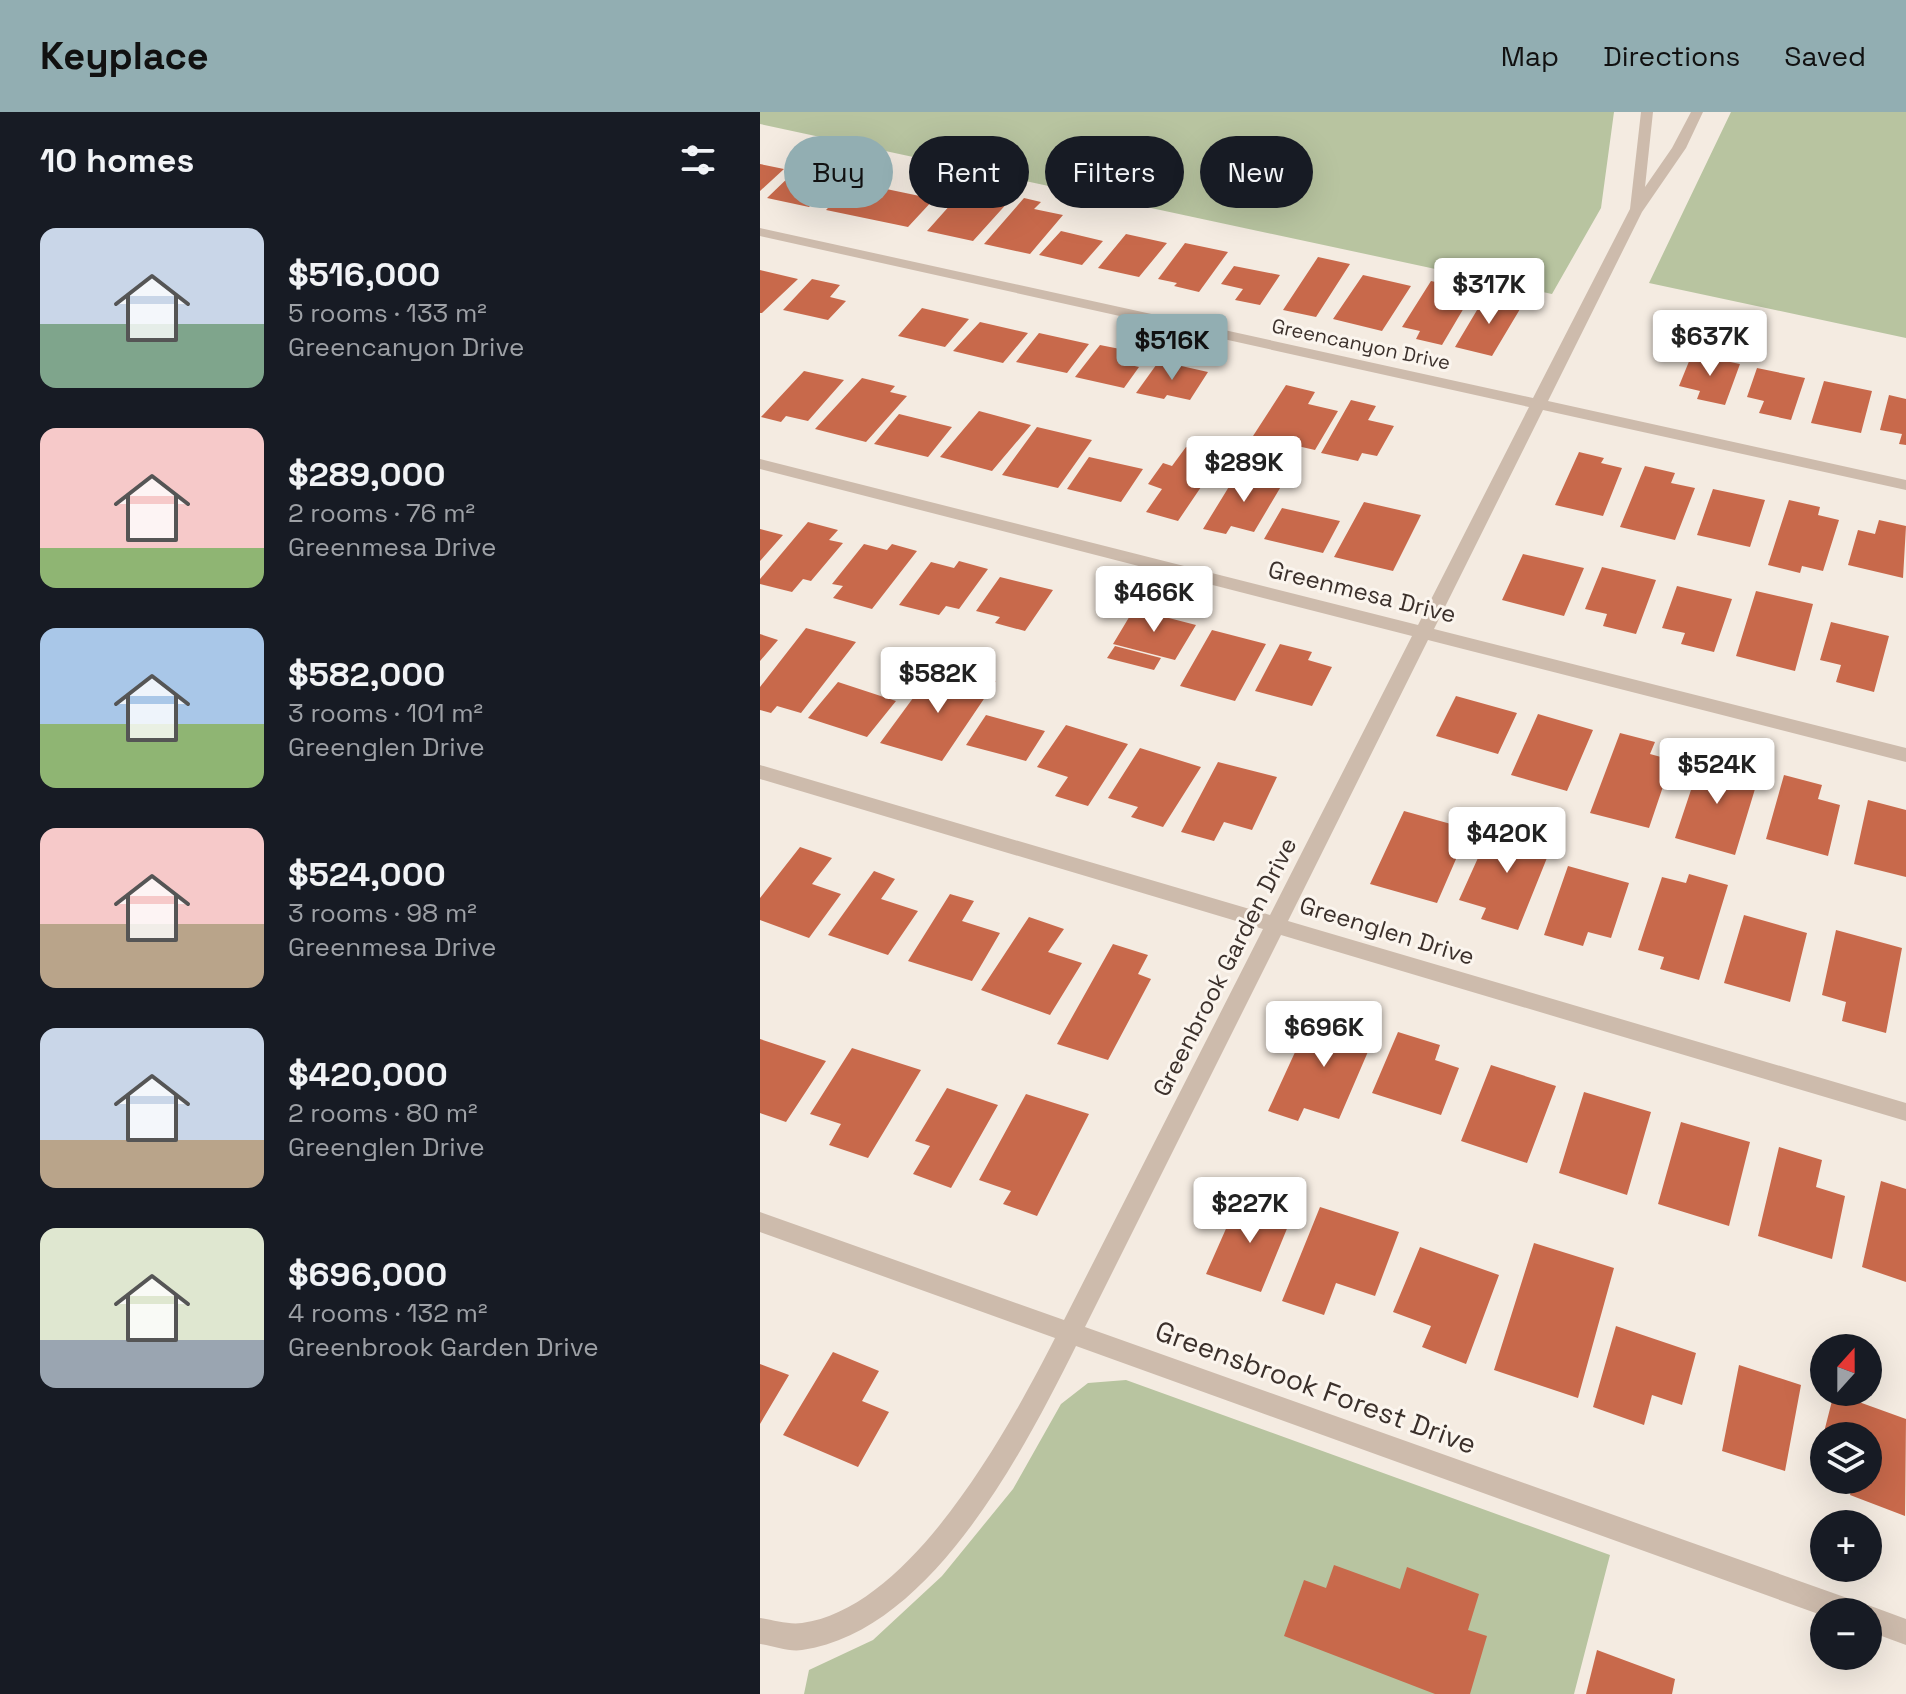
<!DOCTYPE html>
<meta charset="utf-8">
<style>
body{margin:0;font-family:"Space Grotesk",sans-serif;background:#242831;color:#f1f3f6;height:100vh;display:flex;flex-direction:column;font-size:30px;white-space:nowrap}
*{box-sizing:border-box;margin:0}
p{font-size:26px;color:#9ea1a6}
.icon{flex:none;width:44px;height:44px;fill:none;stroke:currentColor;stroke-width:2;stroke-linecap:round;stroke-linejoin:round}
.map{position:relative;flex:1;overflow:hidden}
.side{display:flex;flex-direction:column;background:#171b24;width:760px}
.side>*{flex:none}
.guide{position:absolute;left:24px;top:24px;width:760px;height:72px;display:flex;gap:16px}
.needle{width:52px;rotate:21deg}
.buttons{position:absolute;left:1050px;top:1222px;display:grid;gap:16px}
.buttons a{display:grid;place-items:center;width:72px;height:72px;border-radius:50%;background:#171b24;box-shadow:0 8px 32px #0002;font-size:40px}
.price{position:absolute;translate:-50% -68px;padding:0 18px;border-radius:8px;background:#fff;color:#222;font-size:26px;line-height:52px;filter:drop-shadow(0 2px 4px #0008)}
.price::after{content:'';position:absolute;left:50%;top:48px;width:24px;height:18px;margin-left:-12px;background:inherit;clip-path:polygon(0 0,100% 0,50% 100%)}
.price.on{background:#92aeb2;color:#111}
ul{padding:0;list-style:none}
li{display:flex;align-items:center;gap:24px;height:200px;padding:0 40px}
li span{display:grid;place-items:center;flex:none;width:224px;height:160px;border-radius:16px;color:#555}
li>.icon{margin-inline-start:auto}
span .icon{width:96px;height:96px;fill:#fffc;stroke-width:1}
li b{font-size:34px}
h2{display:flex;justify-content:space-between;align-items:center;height:96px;padding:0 40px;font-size:34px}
.pill{padding:0 28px;border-radius:36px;background:#171b24;box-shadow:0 8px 32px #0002;font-size:28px;line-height:72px}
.pill.on{background:#92aeb2;color:#111}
header{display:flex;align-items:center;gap:48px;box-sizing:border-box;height:112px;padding:0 40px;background:#92aeb2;color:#111}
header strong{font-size:38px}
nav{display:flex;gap:44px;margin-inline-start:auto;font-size:28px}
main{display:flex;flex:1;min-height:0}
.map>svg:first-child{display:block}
</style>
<header>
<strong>Keyplace</strong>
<nav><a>Map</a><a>Directions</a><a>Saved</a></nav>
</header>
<main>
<section class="side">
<h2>10 homes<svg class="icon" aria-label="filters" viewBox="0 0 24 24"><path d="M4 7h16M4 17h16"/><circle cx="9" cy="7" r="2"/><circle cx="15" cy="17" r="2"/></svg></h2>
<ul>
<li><span style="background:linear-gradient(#c9d6e8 60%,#7fa58c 0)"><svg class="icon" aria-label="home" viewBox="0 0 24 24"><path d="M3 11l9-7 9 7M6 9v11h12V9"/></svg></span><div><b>$516,000</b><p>5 rooms · 133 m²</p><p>Greencanyon Drive</p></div></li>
<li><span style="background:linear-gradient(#f6c9c9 75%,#8fb573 0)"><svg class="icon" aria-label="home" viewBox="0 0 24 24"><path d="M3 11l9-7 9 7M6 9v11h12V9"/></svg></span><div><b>$289,000</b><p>2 rooms · 76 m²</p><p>Greenmesa Drive</p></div></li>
<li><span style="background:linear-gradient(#a9c7e8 60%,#8fb573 0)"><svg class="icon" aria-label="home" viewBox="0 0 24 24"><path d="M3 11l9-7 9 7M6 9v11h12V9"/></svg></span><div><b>$582,000</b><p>3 rooms · 101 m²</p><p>Greenglen Drive</p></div></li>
<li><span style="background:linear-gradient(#f6c9c9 60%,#b9a48a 0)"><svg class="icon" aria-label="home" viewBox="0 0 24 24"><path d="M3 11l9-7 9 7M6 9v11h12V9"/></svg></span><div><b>$524,000</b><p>3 rooms · 98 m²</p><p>Greenmesa Drive</p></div></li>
<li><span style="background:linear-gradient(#c9d6e8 70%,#b9a48a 0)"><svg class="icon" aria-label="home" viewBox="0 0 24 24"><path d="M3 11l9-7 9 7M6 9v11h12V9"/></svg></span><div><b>$420,000</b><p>2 rooms · 80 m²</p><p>Greenglen Drive</p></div></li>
<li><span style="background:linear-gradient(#dfe7d0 70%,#9aa5b1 0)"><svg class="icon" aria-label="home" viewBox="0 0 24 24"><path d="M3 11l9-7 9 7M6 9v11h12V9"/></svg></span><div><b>$696,000</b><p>4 rooms · 132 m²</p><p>Greenbrook Garden Drive</p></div></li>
</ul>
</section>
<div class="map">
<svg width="1146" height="1582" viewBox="0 0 1146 1582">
<rect width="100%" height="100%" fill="#f4ebe1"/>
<path fill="#b8c4a0" d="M0,0H854L841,96L792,182L0,12Z
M971,0H1146V226L889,171Z
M366,1268L850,1443L814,1582H44L49,1558L113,1528L182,1464L253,1377L301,1292L328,1271Z"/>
<path fill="#c8694b" d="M0,52L24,57L0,79Z
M34,60L75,69L49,95L7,86Z
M96,67L116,71L112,74L174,87L148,115L66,98Z
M221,82L250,88L213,129L167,119L192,91L209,95Z
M264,86L281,90L274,97L303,103L270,142L224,132Z
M301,119L343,129L322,153L279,143Z
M366,122L407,131L379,165L338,156Z
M425,131L468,140L439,180L414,174L417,171L398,167Z
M558,145L590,152L556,205L523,198Z
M474,154L520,163L500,193L475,188L483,177L461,172Z
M0,158L38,167L2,201H0Z
M603,163L651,174L622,219L573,207Z
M52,167L80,173L70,185L86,189L68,208L23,198Z
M671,169L694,174L688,184L708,189L682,233L656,227L660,219L642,215Z
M726,183L763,192L732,244L695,235Z
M162,196L209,207L185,235L138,224Z
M220,210L268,221L243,251L193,239Z
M279,221L329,232L307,261L256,250Z
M340,233L370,239L362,251L379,255L364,276L315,265Z
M932,242L980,252L965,293L937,287L940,279L919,274Z
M399,249L448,260L430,288L407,283L404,287L376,281Z
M997,256L1045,266L1031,308L999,301L1004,289L987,285Z
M44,259L84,268L48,309L26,304L21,310L1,305Z
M102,266L135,274L130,280L147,284L106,330L55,317Z
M1064,269L1112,279L1101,321L1051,311Z
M526,273L555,280L548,292L578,299L555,338L493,324Z
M1129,283L1146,287V333L1139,332L1142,322L1120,318Z
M591,288L616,294L608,308L634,314L617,344L602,341L598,349L561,341Z
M219,299L271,313L232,359L180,345Z
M139,302L192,315L168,345L114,332Z
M277,315L332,328L298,376L242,363Z
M426,335L462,344L418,409L386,400L402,377L388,372L403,351L412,354Z
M819,340L844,346L841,351L862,356L843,404L795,393Z
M329,345L383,357L361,390L307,377Z
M885,354L915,361L911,371L935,376L915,428L860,415Z
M478,360L523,371L494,420L471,414L466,422L443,417Z
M953,377L1005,388L990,435L937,423Z
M1029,388L1060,395L1058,403L1079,408L1063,459L1042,454L1040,461L1008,453Z
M604,390L661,403L633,459L574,445Z
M522,396L580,409L563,441L504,427Z
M1119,408L1146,414L1143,466L1088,453L1098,418L1115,422Z
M48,410L78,418L69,428L83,431L51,469L43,467L32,480L0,472V467Z
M0,417L23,423L0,449Z
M104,432L127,438L132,432L157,439L112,497L73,486L83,474L72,472Z
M763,442L824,456L804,504L742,488Z
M199,449L228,457L199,497L186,494L179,503L139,493L171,450L194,456Z
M842,455L896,468L876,522L843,514L847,502L825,497Z
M240,465L293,478L265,519L235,511L240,505L216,499Z
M917,474L972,487L954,540L921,532L925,521L902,516Z
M996,479L1053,492L1035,559L976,544Z
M374,497L436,513L415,548L353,532Z
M1071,510L1129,524L1114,580L1076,570L1081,553L1060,548Z
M46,516L96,530L41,601L17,594L11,601L0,598V575Z
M452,518L506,532L475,589L420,574Z
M0,522L18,528L0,549Z
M520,532L552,540L548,548L572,555L552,594L495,579Z
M355,534L401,546L394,558L347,546Z
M196,558L236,569L182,649L120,631L167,567L186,572Z
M78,570L136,589L107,625L48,606Z
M696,584L757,601L738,642L676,624Z
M778,602L833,618L807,679L751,663Z
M226,603L285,619L266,649L206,633Z
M306,613L368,632L328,694L295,684L308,665L277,655Z
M860,621L895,630L890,642L912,648L889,716L830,701Z
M380,636L441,655L403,715L371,705L378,695L348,686Z
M943,642L977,651L974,660L998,667L975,743L915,726Z
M458,650L517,665L492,718L464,710L454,729L421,720Z
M1024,663L1062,673L1058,687L1080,693L1068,744L1006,727Z
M1108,688L1146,698V765L1094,752Z
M644,699L709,717L677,791L610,772Z
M757,715L795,726L758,818L721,807L726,796L699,788L731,717L753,724Z
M40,735L72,746L52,772L81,782L49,826L0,808V786Z
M808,754L869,771L851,826L828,820L823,834L784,823Z
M114,759L135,767L121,787L158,799L128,843L68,823Z
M929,762L968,773L939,868L900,857L904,845L878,838L902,765L926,771Z
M190,782L214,789L202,809L240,821L212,869L148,849Z
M984,803L1047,821L1030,890L964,871Z
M269,805L304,817L288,840L322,851L290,903L221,878Z
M1076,818L1142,836L1126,921L1082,909L1086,890L1062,883Z
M353,832L388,843L378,862L391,867L348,948L297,932Z
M580,901L619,914L579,1007L544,996L538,1009L508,999L547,914L571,921Z
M638,920L680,933L675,948L699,956L681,1003L612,981Z
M0,927L66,949L26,1010L0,1001Z
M92,936L161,958L108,1046L69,1033L81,1012L50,1002Z
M731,953L796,974L767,1051L701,1029Z
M187,976L238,993L191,1076L153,1062L170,1034L155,1029Z
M824,980L891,1000L867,1083L799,1061Z
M266,982L329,1002L277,1104L243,1092L251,1079L219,1068Z
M921,1010L990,1030L969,1114L898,1092Z
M1019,1035L1062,1048L1056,1075L1085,1084L1072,1147L998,1124Z
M1121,1069L1146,1077V1170L1102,1155Z
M480,1085L533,1102L501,1180L446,1162Z
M560,1095L639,1120L615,1184L576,1171L564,1203L522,1189Z
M774,1131L854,1156L818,1286L734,1258Z
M660,1135L739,1163L706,1252L662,1235L671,1214L633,1200Z
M856,1214L936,1241L922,1293L892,1283L884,1313L833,1295Z
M73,1240L119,1259L102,1289L129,1300L98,1355L23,1323Z
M0,1252L29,1263L0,1312Z
M979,1253L1041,1273L1025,1359L962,1339Z
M1074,1281L1146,1307L1145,1404L1090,1383L1094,1368H1108V1324H1063Z
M574,1453L640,1477L647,1455L719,1482L708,1518L727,1524L710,1582H675L524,1524L544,1468L566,1476Z
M837,1538L915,1567L912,1582H826Z"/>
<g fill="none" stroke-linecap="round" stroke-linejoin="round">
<path fill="#cdbbac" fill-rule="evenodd" d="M881,0H893L885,75L912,36L931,0H943L926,36L882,100L788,289L1146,368V378L783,298L674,517L1146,636V650L668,528L528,809L1146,991V1009L521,823L325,1215L1090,1487L1099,1491L1101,1496L1108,1493L1146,1507V1533L1108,1519V1500H1064V1504L316,1234C264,1338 171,1520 42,1538C29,1540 13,1534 0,1532V1506C13,1508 29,1513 42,1511C152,1496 249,1316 295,1226L0,1120V1100L304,1208L503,817L0,667V653L510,803L652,524L0,357V347L658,513L769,295L0,124V116L773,286L870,97Z"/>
</g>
<g text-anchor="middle" stroke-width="6" stroke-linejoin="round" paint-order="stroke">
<g font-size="20" fill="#3b302b" stroke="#fbf5ee">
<text transform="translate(601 232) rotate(12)" y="7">Greencanyon Drive</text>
</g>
<g font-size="24" fill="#3b302b" stroke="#fbf5ee">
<text transform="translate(602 480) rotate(14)" y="8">Greenmesa Drive</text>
<text transform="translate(627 819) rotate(17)" y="8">Greenglen Drive</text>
<text transform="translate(465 855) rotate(-63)" y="8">Greenbrook Garden Drive</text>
</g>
<g font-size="28" fill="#3b302b" stroke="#fbf5ee">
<text transform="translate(556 1275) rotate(20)" y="10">Greensbrook Forest Drive</text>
</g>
</g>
</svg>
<div class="buttons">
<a><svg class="needle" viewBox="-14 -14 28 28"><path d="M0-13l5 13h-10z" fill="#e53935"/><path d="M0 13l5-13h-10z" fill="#9ea1a6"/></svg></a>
<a><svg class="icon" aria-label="layers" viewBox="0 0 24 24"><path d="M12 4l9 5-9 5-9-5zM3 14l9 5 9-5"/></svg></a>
<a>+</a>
<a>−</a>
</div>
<b class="price" style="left:729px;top:214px">$317K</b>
<b class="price" style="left:950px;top:266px">$637K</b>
<b class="price on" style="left:412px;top:270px">$516K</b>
<b class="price" style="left:484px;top:392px">$289K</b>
<b class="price" style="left:394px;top:522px">$466K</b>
<b class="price" style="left:178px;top:603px">$582K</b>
<b class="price" style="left:957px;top:694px">$524K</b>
<b class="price" style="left:747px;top:763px">$420K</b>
<b class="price" style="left:564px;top:957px">$696K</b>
<b class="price" style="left:490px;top:1133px">$227K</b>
<div class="guide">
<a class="pill on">Buy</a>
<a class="pill">Rent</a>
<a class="pill">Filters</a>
<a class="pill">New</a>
</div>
</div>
</main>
